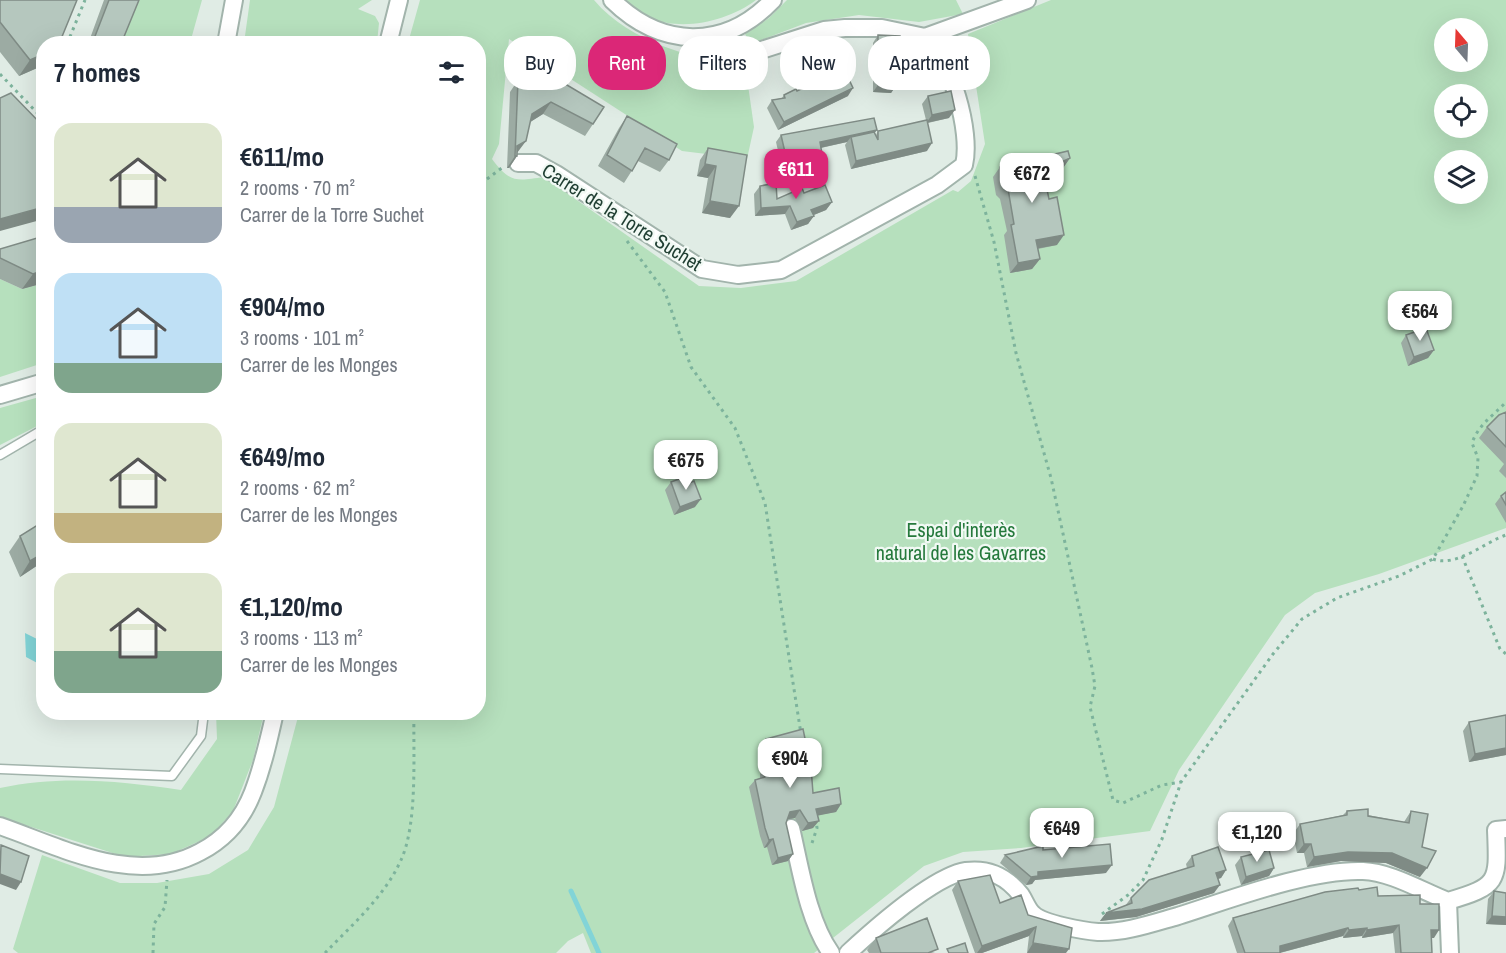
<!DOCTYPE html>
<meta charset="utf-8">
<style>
body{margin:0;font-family:"Archivo Narrow",sans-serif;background:#f2f2f3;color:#1f2937;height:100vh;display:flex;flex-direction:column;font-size:22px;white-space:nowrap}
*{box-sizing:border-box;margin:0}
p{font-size:20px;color:#747a83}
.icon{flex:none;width:33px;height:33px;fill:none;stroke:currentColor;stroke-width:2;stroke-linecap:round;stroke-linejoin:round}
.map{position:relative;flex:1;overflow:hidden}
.details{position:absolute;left:36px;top:36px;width:450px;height:684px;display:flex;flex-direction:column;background:#fff;border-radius:24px;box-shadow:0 6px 24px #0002}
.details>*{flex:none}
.hud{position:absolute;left:504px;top:36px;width:570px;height:54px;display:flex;gap:12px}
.needle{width:39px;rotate:341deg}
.fabs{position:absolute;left:1434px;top:18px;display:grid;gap:12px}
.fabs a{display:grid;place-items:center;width:54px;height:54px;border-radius:50%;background:#fff;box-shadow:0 6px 24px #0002;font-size:30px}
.price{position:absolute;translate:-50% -51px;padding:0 14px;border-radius:12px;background:#fff;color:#222;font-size:20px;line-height:39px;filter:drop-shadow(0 2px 3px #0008)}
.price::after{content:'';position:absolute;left:50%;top:36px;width:18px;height:14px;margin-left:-9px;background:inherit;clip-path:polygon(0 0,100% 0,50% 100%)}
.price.current{background:#db2777;color:#fff}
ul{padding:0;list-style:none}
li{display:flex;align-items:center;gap:18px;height:150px;padding:0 18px}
li span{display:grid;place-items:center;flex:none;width:168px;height:120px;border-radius:18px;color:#555}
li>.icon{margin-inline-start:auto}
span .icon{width:72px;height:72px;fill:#fffc;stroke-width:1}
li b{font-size:26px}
h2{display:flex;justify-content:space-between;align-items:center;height:72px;padding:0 18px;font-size:26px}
.chip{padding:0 21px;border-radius:24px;background:#fff;box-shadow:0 6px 24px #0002;font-size:21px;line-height:54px}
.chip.current{background:#db2777;color:#fff}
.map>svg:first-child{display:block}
</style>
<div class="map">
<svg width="1506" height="953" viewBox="0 0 1506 953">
<rect width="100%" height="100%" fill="#e0ece5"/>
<path fill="#b6e0bd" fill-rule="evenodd" d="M134,0H202L190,43L116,44Z
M250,0H372L358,9L375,16L379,23L377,43H244Z
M420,0H594C631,44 693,56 746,71L754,127L747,159L682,151L509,39L499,144L492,159C510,183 516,181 544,177L699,286L741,288L796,281L953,190L958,192L971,181L985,144L968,34L1051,0H1506V528L1379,574L1315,593L1285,615L1179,770L1150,831L1021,848L963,852L924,866L814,953H591L583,933L568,941L556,953H18L13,949L42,855L120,883H157L209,874L248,850L274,807L299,713L478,712V44L408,43ZM1444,28H1478V62H1444ZM1444,94H1478V128H1444ZM1444,160H1478V194H1444Z
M624,0H756C720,27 657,37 624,0Z
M787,0H956L963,14L919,22L859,15L806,23L751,44L745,34L769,18Z
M0,279L22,289L44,283L43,363L0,377Z
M43,396V423L0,445V408Z
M216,713H264L253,760L233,811L211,836L171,854L125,857L0,817V788C60,775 120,781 181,790L217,739Z"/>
<path fill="#82d4d7" d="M25,633L43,642V666L26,657Z"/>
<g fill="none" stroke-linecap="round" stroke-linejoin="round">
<path stroke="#82d4d7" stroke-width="5" d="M571,891L599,953"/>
<defs>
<path id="lane" d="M0,455L44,429
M0,769L172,776L201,736L204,712"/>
<path id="street" d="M612,0C661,48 724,51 773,0
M702,38L734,52L749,54L824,30L845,28H882L925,37L1027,0
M226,44L234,0
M388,44L399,0
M518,163H536L556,174L702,269L738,275L781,270L937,185L964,165C972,132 951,59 925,37
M0,395L44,382
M0,826C63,848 135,887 200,852C225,839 243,818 253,792C263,766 269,739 275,712
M791,828C800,866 808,921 831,953
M1448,901C1500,886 1498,881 1496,830L1506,829
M1448,901L1450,953
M848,953C873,930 934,876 966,871C990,868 1007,877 1021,895C1025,901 1028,910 1033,914C1043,924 1085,931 1098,932C1125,933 1153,923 1178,916C1229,900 1310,869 1363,871C1391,872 1422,891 1448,901"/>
</defs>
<use href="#lane" stroke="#a2b4ac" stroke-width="11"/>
<use href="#street" stroke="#a2b4ac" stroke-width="20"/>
<path stroke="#7db39c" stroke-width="3" stroke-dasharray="3 4.5" stroke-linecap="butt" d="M67,44L85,0
M0,74L44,120
M44,102V117
M975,176L994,242L1016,353L1051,478L1092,668L1095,686L1090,707L1113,800L1123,803L1162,785L1181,782
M478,191L487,179L503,167
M627,241L665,292L691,367L735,428L765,503L801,734
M1462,556L1500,649L1506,654
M1433,559C1456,568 1485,542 1506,535
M812,843L817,828L816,820
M1102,914L1128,895L1143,880L1162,839L1181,782L1273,654L1302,619L1337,598L1399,576L1433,559L1463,506L1477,476L1478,458L1472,443C1479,424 1492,417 1506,402
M153,953L154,924L165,907L167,880
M325,953C352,925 385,896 401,860C418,823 413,754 414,712"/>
<use href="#lane" stroke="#fff" stroke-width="8"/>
<use href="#street" stroke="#fff" stroke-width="16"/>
</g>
<path fill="#9caba3" d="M0,0L44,44V65L19,76L0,52Z
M104,0H139L121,44H88Z
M878,35L900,58L912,85H896L891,93L873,92V43Z
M530,63L593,124L585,136L543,114L530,122L517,153V156L509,168H507L510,92L518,80L521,81V75Z
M797,91L848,96L778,130L767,108L772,100L782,98L784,95Z
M928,96L949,118L928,123L927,151L851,169L845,145L847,142L821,148L822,154L817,161L782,168L776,142L781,135L877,130L875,132L876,135L878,131L926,120L922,104Z
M627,116L669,160L660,172L638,161L624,183L598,166L619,128Z
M708,148L747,155L730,218L702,213L708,178L697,176L700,160Z
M1070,158L1063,168L1044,177L1057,245L1038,249L1040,259L1032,269L1010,273L1004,235L1007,231L1000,199L996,195L993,177L1000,167Z
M760,186L777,199L832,202L826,210L814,215L808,224L791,230L785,214L755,216L754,194Z
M44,236V283L22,289L0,279V249Z
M1406,335L1434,350L1428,358L1408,366L1401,343Z
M1506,412V478L1499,471L1504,464L1479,438L1487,427Z
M671,482L695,507L674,515L665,490Z
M1506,492V523L1495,504L1501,496Z
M44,521V561L20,577L9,552L20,536Z
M1506,715V755L1469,762L1463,731L1469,722Z
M766,739L813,793L841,804L836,812L818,815L813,828L802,831L795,818L787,819L786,823L793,854L788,861L772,865L767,847L764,848L760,836L749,787L755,780L760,778V774L769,764L761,747Z
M1347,811L1404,822L1411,811L1422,847L1420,877L1386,863L1341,861L1307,867L1304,853H1297L1293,834L1300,824L1343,815Z
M1043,850L1106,873L1035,880L1032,884L1026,885L1000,863L1005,855Z
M1192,856L1226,870L1221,878L1218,879L1214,893L1136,917L1100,921L1106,913L1125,906L1131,898L1187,868L1186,864Z
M1241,857L1274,868L1269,876L1241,885L1235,865Z
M958,881L1000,903L1028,915L1072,928L1027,953L1029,936L982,953H975L952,890Z
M1359,890L1378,896L1420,904L1434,938H1432V953H1395L1393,933L1362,938V936L1343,938V936L1280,953H1237L1228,926L1233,918Z
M1494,891L1506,893V925L1486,924L1488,899Z
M876,938L935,953H869L867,950Z"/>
<path fill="#7f8b85" d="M44,54V65L19,76L30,60Z
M896,78H917L912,85H891Z
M878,85L896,86L891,93L873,92Z
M853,88L848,96L778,130L784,122Z
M551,102L543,114L524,126L532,114Z
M955,110L949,118L926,123L932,115Z
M877,130L871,137H851L847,142L815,149L820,142Z
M526,141L517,153V146Z
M932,143L927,151L851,169L856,161Z
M822,154L817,161L782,168L787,161Z
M515,156H517L509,168H507Z
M1070,158L1063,168L1036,181L1043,171Z
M705,164L716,166L708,178L697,176Z
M710,201L739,206L730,218L702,213Z
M832,202L826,210L806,218L811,210Z
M790,206L785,214L755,216L761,208Z
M44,207V219L0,231V219Z
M814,216L808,224L791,230L797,222Z
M1064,235L1057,245L1029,250L1036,240Z
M1040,259L1032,269L1010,273L1018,263Z
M44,270V283L22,289L33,274Z
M1434,350L1428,358L1408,366L1414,357Z
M701,499L695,507L674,515L680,507Z
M44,553V561L20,577L30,561Z
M1506,748V755L1469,762L1475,754Z
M841,804L836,812L811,817L816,809Z
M800,810L795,818L784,820L790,812Z
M819,821L813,828L802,831L808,823Z
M773,839L767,847L764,848L769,840Z
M1304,844H1311L1304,853H1297Z
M1348,852L1392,853L1427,868L1420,877L1386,863L1341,861L1307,867L1314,857Z
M793,854L788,861L772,865L778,858Z
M1112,865L1106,873L1035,880L1032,884L1026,885L1031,877L1038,872Z
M1274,868L1269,876L1241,885L1246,877Z
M1226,870L1221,878L1210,881L1216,873Z
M0,874L21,882L16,890L0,884Z
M1220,885L1214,893L1136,917L1100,921L1106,913Z
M1492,916L1506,917V925L1486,924Z
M1399,925L1393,933L1362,938L1367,930Z
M1036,927L1029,936L982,953H977L982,946Z
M1348,928L1343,936L1279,953L1280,946Z
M1367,928L1362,936L1343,938L1349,930Z
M1431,930H1439L1434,938H1426Z
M1033,943L1069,949L1066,953H1027Z"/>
<path fill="#b5c7be" stroke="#7f8b85" stroke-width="1.5" d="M0,0H77L59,44H44V54L30,60L0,22Z
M109,0H139L121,44H92Z
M878,35L900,36V58H917V78H896V86L878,85Z
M530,63L604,107L593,124L551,102L532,114L526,141L517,146V156H515L518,80L527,84Z
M844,69L853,88L784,122L772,100L785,98L784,95L796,89L797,91Z
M951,91L955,110L932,115L928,96Z
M11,93L44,127V207L0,219V98Z
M627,116L677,144L669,160L645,148L632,171L607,155Z
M874,118L877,130L820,142L822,154L787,161L781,135Z
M927,120L932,143L856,161L851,137L874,132L878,140V131Z
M708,148L747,155L739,206L710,201L716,166L705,164Z
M1068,151L1070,158L1043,171L1049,199L1057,197L1064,235L1036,240L1040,259L1018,263L1011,225L1014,224L1008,189L1003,185L1000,167Z
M776,183L777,199L802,188L804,193L825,185L832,202L811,210L814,216L797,222L790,206L761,208L760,186Z
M44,236V270L33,274L0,258V249Z
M1426,328L1434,350L1414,357L1406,335Z
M1506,412V447L1487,427L1499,415Z
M687,476L689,483L694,481L701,499L680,507L671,482Z
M1506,492V505L1501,496Z
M44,521V553L30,561L20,536Z
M1506,715V748L1475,754L1469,722Z
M803,729L811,767L813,793L839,788L841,804L816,809L819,821L808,823L800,810L790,812L786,823L793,854L778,858L773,839L769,840L765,828L755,780L765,777L766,766L775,757L766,739Z
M1368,809V816L1409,823L1411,811L1428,814L1422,847L1436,851L1427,868L1392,853L1348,852L1314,857L1311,844H1304L1300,824L1347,815V811Z
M1110,844L1112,865L1038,872V876L1031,877L1005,855L1043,846V850Z
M1,845L29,856L21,882L0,874Z
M1218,847L1226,870L1216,873L1220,885L1142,909L1106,913L1132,903L1131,898L1149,880L1194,866L1192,856Z
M1269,850L1274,868L1246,877L1241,857Z
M990,875L1000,903L1021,895L1028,915L1072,928L1069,949L1033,943L1036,927L982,946L958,881Z
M1377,887L1378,896L1420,895V904H1439V930H1431L1432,953H1401L1399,925L1367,930V928L1349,930L1348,928L1280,946V953H1245L1233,918L1325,892L1358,888L1359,890Z
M1494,891L1506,893V917L1492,916Z
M927,918L938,949L928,953H881L876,938Z
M965,943L968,953H949L947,949Z"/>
<g text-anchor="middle" stroke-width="4.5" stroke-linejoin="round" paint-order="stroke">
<g font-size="20" fill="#1f3e32" stroke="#f1f9f4">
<text transform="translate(622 217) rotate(32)" y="7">Carrer de la Torre Suchet</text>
</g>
<g font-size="20" fill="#25793c" stroke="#f1f9f4">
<text x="961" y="537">Espai d'interès<tspan x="961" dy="23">natural de les Gavarres</tspan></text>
</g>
</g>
</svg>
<div class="fabs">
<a><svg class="needle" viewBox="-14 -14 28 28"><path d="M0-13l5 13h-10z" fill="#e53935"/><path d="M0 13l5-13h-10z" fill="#747a83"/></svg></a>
<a><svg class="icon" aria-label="locate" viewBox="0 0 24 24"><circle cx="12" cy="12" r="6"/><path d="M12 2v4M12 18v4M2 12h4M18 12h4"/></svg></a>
<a><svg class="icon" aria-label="layers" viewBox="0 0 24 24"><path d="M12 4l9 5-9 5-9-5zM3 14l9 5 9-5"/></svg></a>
</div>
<b class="price current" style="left:796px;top:200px">€611</b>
<b class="price" style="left:1032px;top:204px">€672</b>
<b class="price" style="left:1420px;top:342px">€564</b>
<b class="price" style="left:686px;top:491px">€675</b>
<b class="price" style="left:790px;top:789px">€904</b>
<b class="price" style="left:1062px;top:859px">€649</b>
<b class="price" style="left:1257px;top:863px">€1,120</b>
<div class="hud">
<a class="chip">Buy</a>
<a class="chip current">Rent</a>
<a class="chip">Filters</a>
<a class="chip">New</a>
<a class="chip">Apartment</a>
</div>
<section class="details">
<h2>7 homes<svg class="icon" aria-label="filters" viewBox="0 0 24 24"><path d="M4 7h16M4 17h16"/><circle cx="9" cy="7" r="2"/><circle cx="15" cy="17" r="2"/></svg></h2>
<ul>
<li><span style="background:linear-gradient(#dfe7d0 70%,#9aa5b1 0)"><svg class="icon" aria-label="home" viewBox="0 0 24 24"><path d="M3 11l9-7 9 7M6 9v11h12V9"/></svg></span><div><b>€611/mo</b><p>2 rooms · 70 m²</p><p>Carrer de la Torre Suchet</p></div></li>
<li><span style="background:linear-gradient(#bfe0f5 75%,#7fa58c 0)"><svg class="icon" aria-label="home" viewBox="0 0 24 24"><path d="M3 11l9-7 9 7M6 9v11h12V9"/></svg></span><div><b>€904/mo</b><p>3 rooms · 101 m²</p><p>Carrer de les Monges</p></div></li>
<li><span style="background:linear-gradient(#dfe7d0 75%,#c2b280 0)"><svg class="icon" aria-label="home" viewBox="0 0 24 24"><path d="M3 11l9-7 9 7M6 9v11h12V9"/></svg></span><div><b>€649/mo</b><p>2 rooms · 62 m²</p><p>Carrer de les Monges</p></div></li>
<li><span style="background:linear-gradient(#dfe7d0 65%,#7fa58c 0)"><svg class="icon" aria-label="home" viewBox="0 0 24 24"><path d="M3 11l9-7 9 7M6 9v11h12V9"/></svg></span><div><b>€1,120/mo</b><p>3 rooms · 113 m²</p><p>Carrer de les Monges</p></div></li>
</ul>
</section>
</div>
